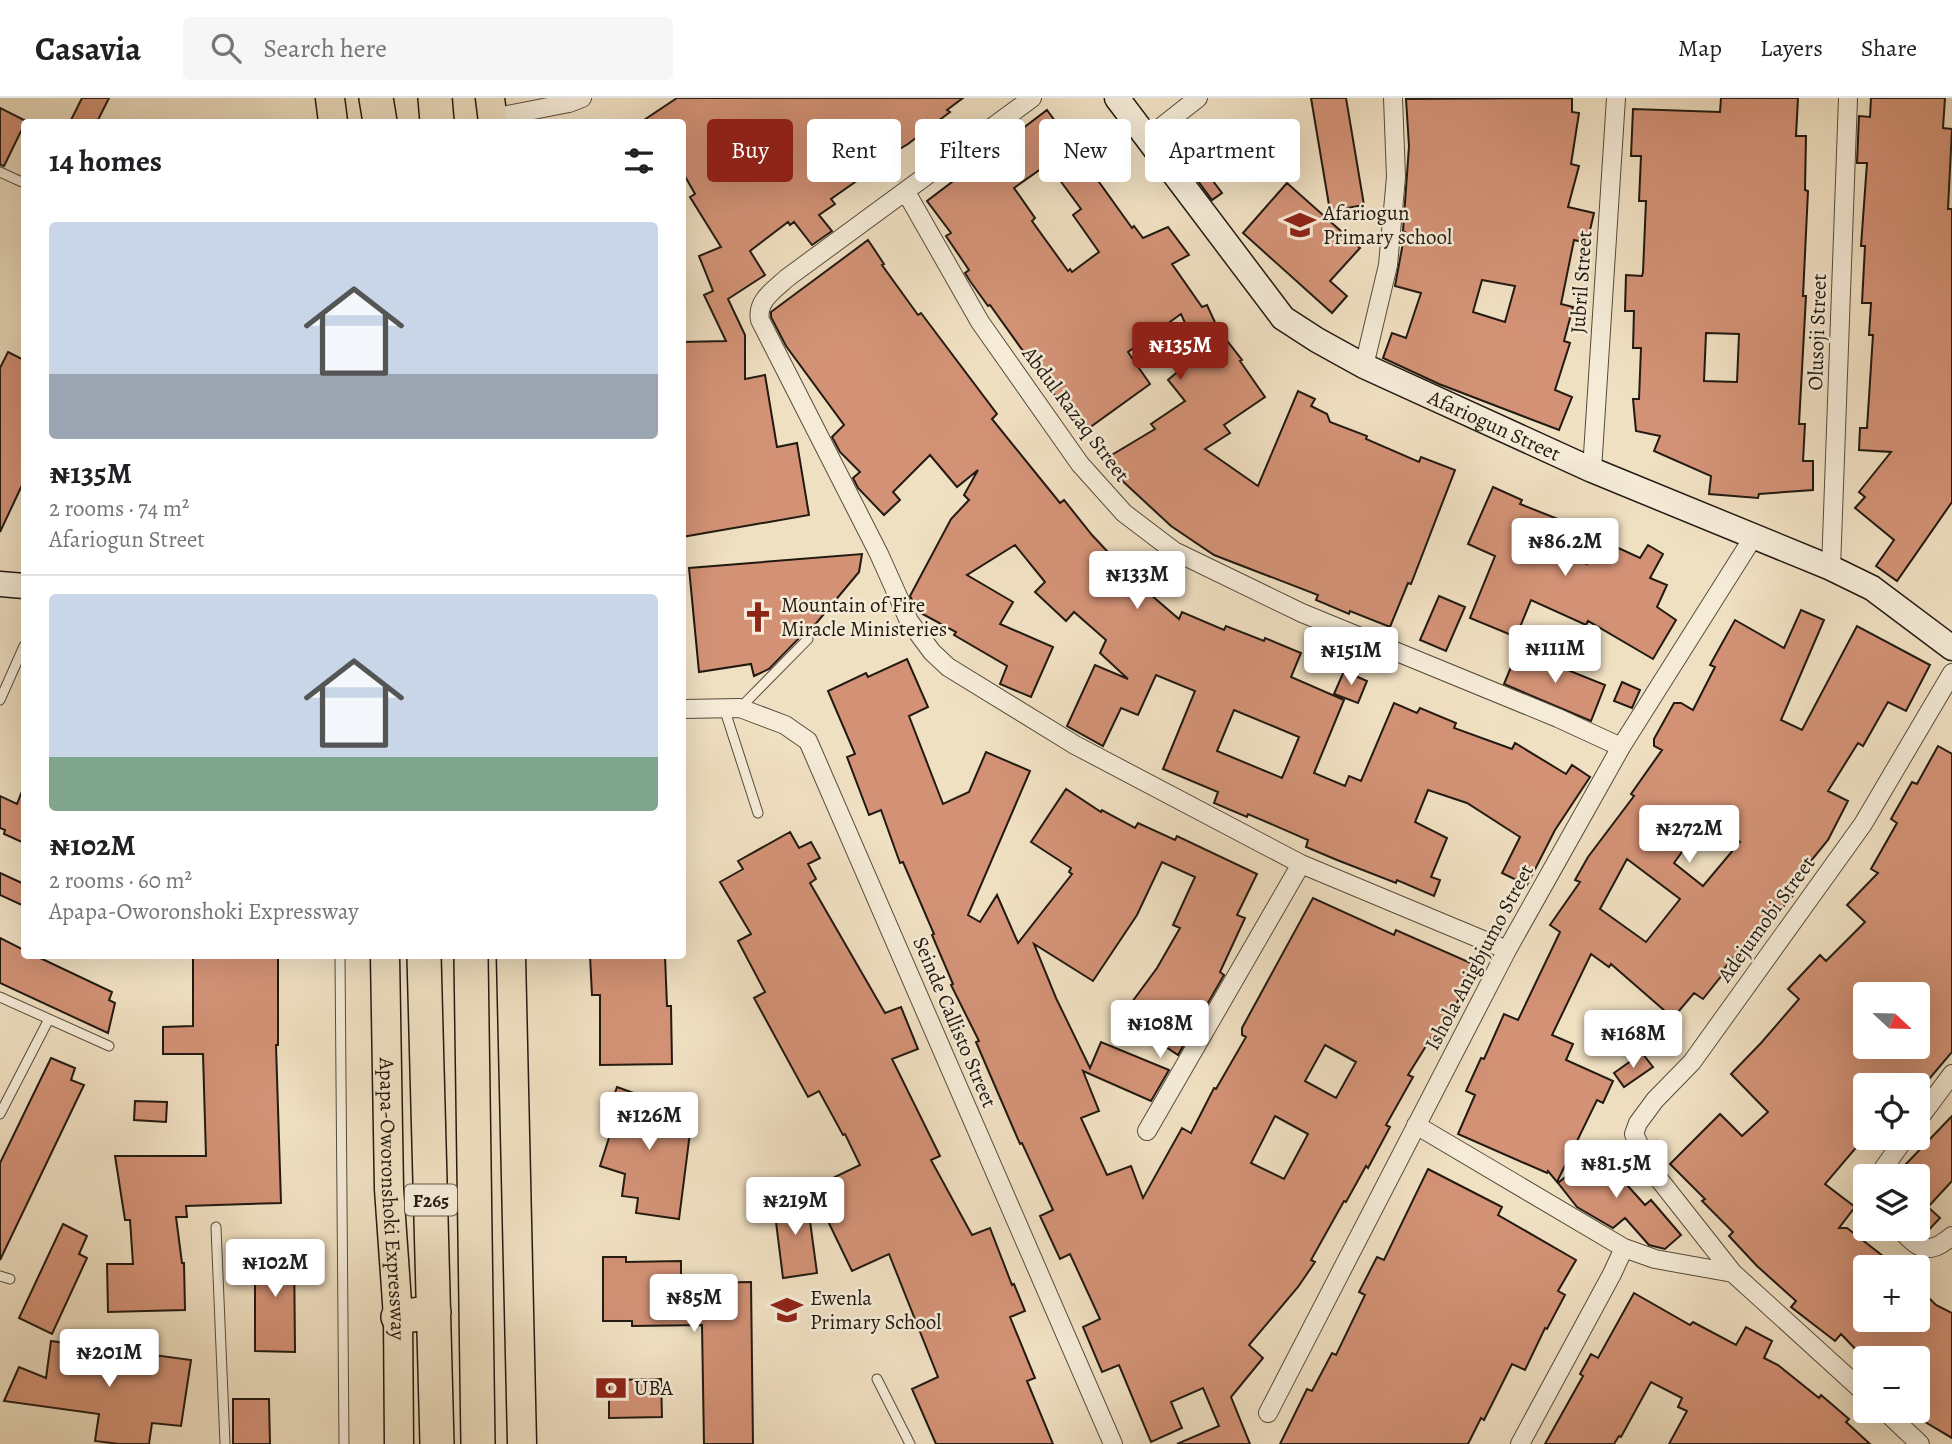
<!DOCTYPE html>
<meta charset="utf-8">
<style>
body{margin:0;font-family:Alegreya,serif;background:#f6f6f6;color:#202124;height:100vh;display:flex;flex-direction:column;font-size:26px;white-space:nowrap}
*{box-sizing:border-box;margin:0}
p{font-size:23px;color:#757577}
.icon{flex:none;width:38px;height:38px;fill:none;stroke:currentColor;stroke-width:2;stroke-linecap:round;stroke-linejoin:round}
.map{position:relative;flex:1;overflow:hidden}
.panel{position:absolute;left:21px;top:21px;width:665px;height:840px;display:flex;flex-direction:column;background:#fff;border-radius:7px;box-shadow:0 7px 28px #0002}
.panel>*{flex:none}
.hud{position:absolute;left:707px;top:21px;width:665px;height:63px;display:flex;gap:14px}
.needle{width:46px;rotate:112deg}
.controls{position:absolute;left:1853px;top:884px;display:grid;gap:14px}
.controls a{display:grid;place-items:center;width:77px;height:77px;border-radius:7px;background:#fff;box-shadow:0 7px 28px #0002;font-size:35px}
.price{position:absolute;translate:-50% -60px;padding:0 16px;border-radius:7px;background:#fff;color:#222;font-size:23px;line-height:46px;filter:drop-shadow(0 2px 4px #0008)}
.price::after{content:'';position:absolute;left:50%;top:42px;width:21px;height:16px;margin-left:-10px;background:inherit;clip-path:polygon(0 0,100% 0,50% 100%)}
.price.current{background:#8f2418;color:#fff}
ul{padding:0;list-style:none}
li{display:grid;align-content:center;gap:14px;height:371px;padding:0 28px}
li+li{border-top:2px solid #e0e0e0}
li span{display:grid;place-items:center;height:217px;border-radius:7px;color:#555}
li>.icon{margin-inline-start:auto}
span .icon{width:126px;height:126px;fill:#fffc;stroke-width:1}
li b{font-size:30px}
h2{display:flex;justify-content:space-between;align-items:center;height:84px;padding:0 28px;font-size:30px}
.tag{padding:0 24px;border-radius:7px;background:#fff;box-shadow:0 7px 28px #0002;font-size:24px;line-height:63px}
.tag.current{background:#8f2418;color:#fff}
header{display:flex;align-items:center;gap:42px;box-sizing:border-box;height:98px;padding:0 35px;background:#fff;border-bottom:2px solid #e0e0e0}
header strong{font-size:33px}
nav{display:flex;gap:38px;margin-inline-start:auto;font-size:24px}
.search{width:490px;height:63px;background:#f6f6f6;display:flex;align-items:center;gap:18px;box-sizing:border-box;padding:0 24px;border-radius:7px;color:#757577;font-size:26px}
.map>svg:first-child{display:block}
</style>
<header>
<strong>Casavia</strong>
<div class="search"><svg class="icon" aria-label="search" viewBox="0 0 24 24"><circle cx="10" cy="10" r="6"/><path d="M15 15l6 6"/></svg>Search here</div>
<nav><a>Map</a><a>Layers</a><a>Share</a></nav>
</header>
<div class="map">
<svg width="1952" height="1346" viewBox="0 0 1952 1346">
<rect width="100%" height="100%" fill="#f0e0c2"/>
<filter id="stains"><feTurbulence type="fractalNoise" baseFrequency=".00286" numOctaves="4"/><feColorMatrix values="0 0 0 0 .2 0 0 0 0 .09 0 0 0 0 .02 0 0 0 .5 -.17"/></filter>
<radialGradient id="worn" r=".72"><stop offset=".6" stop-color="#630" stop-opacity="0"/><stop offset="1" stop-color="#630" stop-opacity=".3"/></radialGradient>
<path fill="#d39276" stroke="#221a11" stroke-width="2" fill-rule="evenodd" d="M82,0H109L97,24H70Z
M677,0H963L947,12L950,14L908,46L888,58L878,68L831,101L835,106L819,117L832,133L812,147L794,124L790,127L788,124L750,153L765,177L728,201L745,237V281L765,277L777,349L797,345L809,417L682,439V244L726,243L704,197L713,193L699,158L721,149L690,99L695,96L682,73V24H641Z
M1311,0H1346L1364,107L1330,113Z
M1572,0V14L1579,15L1571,66L1579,68L1568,109L1594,115L1587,145L1574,142L1561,206L1573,209L1564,243L1570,245L1555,292L1572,299L1559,332L1439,286L1383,260L1392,235L1406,240L1421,195L1395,188L1405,134L1403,133L1409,48L1406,1ZM1482,182L1515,188L1505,224L1473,214Z
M1721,0H1798L1796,38H1806L1805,92L1808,93L1803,198H1806L1799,326H1805L1803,363H1813V392L1759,396L1758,400L1709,396L1711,378L1654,353L1660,338L1636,333L1633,301H1639L1641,250H1633L1634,213H1625L1626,177L1642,178L1643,174L1646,103H1639L1641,58H1631L1633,11L1720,14ZM1706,235L1739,236L1737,284L1704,283Z
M1871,0H1945L1943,30L1952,31L1948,111H1952V404L1897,483L1876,468L1894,442L1855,410L1865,399L1859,394L1891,354L1859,352L1860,330H1867L1873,237H1869L1871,205H1862L1865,148H1861L1867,65H1857L1859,18L1870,19Z
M0,10L26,23L4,68L0,67Z
M1047,12L1061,31L1070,24L1103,70L1094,77L1132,130L1134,128L1143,140L1168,129L1189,157L1172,166L1202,209L1207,207L1218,231L1242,262L1240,263L1265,299L1224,327L1230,335L1205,351L1258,388L1298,293L1315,301L1311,308L1327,316L1330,324L1367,338L1366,341L1419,364L1421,359L1455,372L1411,486L1408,485L1390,529L1350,513L1349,516L1316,502L1318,497L1214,457L1171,428L1115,376L1105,361L1155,331L1151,326L1185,303L1168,282L1199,256L1181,216L1128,254L1150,286L1082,335L990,207L988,208L970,183L965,175L969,172L946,138L951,135L927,103ZM1048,66L1081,111L1073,117L1099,154L1072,174L1070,171L1068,173L1032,123L1035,120L1014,90Z
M1207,75L1222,95L1212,102L1198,83Z
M1287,85L1360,150L1330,183L1347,198L1332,215L1243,135Z
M868,142L884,166L882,167L918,217L921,215L997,316L992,321L1060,405L1064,402L1092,437L1136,484L1179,521L1182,514L1224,532L1226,528L1264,543L1265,540L1301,555L1291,579L1344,602L1314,675L1345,688L1349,678L1361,683L1394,605L1417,615L1420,610L1456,625L1454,630L1512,651L1515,645L1566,676L1572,667L1590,679L1555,732L1527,787L1502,775L1520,739L1467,705L1428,692L1415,724L1447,740L1431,779L1440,782L1434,798L1397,782L1396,785L1337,762L1306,749L1308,742L1248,716L1247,719L1214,705L1218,694L1163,671L1195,593L1156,577L1138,617L1121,610L1103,648L1067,628L1095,567L1128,581L1100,555L1106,542L1074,514L1066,523L1035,494L1045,484L1015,447L967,477L1013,504L1000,526L1053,549L1031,599L1000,586L1007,568L954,537L956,534L917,513L910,498L951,421L969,402L964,397L978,372L957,389L930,357L893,394L900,402L884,417L858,390L853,380L860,374L840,354L832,339L844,327L786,248L771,219V214ZM1234,612L1299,639L1282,680L1217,653Z
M8,254L24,262V383L0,434V270Z
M1493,389L1522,402L1520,406L1563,423L1552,451L1587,466L1599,441L1640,460L1648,447L1663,456L1650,480L1667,487L1657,509L1676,522L1653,561L1588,523L1586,527L1531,502L1516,539L1470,520L1495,458L1468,446Z
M862,456L859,474L809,534L803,536L769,571L754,578L751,566L699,574L689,470Z
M1439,498L1465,509L1446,553L1420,542Z
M1801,512L1824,522L1781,622L1802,632L1857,528L1930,567L1906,613L1888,604L1863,648L1858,645L1828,693L1848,703L1828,742L1788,791L1794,796L1765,831L1760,826L1720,876L1722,877L1703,901L1694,895L1673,920L1611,866L1609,869L1591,856L1552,937L1573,946L1566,962L1613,983L1603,1005L1597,1002L1557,1084L1548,1073L1547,1075L1458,1036L1475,997L1466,993L1481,960L1484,961L1504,916L1518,922L1560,834L1550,827L1580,784L1575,782L1588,759L1634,698L1631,696L1662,652L1654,648V641L1674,605H1681L1693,612L1715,569L1710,567L1735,522L1784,550ZM1709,719L1740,744L1703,788L1674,765L1695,736L1697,738ZM1627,761L1680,801L1646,844L1600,811Z
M1518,552L1605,587L1591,623L1504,586Z
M907,561L928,609L909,618L943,706L969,694L986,654L1030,673L968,817L980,824L997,797L1018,845L1072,776L1069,774L1071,770L1031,744L1066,691L1101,714L1102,712L1135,730L1138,725L1175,742L1177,738L1257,776L1237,817L1245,820L1220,874L1224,877L1178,957L1121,919L1157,870L1180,830L1173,827L1195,779L1162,764L1137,817L1093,883L1034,846L1056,900L1090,970L1101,944L1169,972L1151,1003L1083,973L1099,1013L1081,1020L1107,1077L1131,1068L1143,1100L1182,1030L1191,1035L1214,990L1216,991L1246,939L1242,937V930L1313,800L1394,837L1396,832L1473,866L1457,905L1436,942L1431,940L1408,977L1413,979L1386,1027L1390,1029L1368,1070L1366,1068L1346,1104L1344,1103L1311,1162L1315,1164L1298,1189L1249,1247L1263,1260L1231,1299L1250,1346H1177L1219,1328L1203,1290L1171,1304L1182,1330L1151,1344L1119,1267L1102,1274L1083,1229L1100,1221L1070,1156L1060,1161L1040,1118L1053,1112L1022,1045L1020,1046L976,944L979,943L951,887L953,886L932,837L934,836L903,764L900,765L881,712L869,717L847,659L855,656L828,593L866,575L868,579ZM1325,947L1356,964L1336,1000L1305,983ZM1275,1018L1308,1036L1284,1081L1251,1065Z
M1344,573L1367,583L1358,605L1334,596Z
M1622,584L1640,592L1632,610L1614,603Z
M1938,648L1952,656V954L1924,987H1866V1038L1825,1086L1855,1109L1839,1130H1847L1897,1169H1866V1222H1918V1189L1936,1207L1952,1215V1340L1920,1321L1925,1313L1918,1310V1260H1864L1841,1236L1835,1243L1791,1209L1796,1203L1757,1168L1729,1138L1733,1134L1702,1103L1705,1101L1670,1066L1720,1016L1742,1038L1768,1014L1731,976L1761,945L1799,901L1788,891L1820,857L1826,863L1865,824L1847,807L1878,775L1871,771L1897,725L1891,721L1912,684L1917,686ZM1866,896H1918V948H1866Z
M24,688V745L4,736L5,732L0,730V698L17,706Z
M790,734L799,750L811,744L820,760L808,766L816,781L810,785L885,915L901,909L918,951L892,961L940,1058L931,1062L972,1137L990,1130L1012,1187L1014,1186L1025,1213L1010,1219L1035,1280L1027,1283L1053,1346H936L912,1291L938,1279L889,1156L852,1173L812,1090L860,1067L845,1036L843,1037L819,993L808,999L754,900L765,894L738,843L751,836L720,784L743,771L738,763Z
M0,775L24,786V808L0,797Z
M0,840L24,852V858H36L112,894L109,902L115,905L108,935L0,885Z
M193,858H278V947H276L281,1105L186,1108L187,1119H176L182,1165H184L185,1212L108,1214L107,1166H133L130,1122H125L115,1058H206L203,956H163V929L193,928Z
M590,858H665L667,908H671L672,966L600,967V897H592Z
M1642,955L1653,969L1624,989L1614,975Z
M51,960L75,970L71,982L84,987L0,1162V1065Z
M617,989L669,1008L693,1011L679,1121L636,1115L638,1100L622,1098L625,1076L600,1068L615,1021L607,1018Z
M135,1003L167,1004L166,1024L134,1022Z
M1952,1018V1083L1928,1109L1940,1120L1924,1137L1918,1133V1078L1906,1066Z
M1602,1049L1622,1074L1618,1077L1645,1107L1651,1102L1681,1137L1665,1151L1649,1147L1625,1120L1613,1130L1577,1109L1558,1085Z
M1428,1071L1502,1109L1498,1117L1576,1162L1558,1193L1565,1197L1547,1231L1545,1230L1525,1272L1512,1266L1484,1322L1481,1320L1468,1346H1280L1307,1291L1312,1293L1332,1255L1336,1257L1365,1197L1359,1194L1377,1159L1384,1162Z
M806,1093L817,1175L783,1180L774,1108Z
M63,1126L87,1138L79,1156L87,1160L52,1236L19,1220Z
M255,1147L294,1148L295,1254L255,1253Z
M603,1159H626V1164L681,1163V1185L751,1184L753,1346H704L702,1227L632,1228V1223H603Z
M1634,1195L1690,1227L1693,1224L1736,1247L1746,1229L1772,1243L1764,1260L1778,1267L1819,1300L1821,1297L1849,1321L1846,1324L1870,1346H1669L1687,1313L1678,1309L1682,1300L1651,1284L1621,1339L1619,1338L1614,1346H1545L1583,1278L1580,1276L1591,1256L1598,1260Z
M51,1243L191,1262L181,1328L152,1325L149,1346H119L95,1343L99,1316L4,1303L19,1269L46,1280Z
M661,1281L662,1319L609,1320V1282Z
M233,1301H269L270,1346H233Z"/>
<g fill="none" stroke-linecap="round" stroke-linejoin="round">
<defs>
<path id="lane" d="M0,74L24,85
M0,602L24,548
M724,610L758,715
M740,610L808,541
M340,858L344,1346
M0,899L109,948
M0,1016L49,921
M216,1129L225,1346
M0,1178L10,1181
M877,1281L910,1346"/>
<path id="street" d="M1032,0L787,180C775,191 756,203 760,222L879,456L909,523L932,554L948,569L1075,647L1301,766L1507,852
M492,20L569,5L582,0
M1146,41L1198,0
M906,94L980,224L1080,366L1124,415L1174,453L1302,515L1558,620L1621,649
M1364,268L1388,167L1396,79L1393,0
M1592,372L1616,0
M1831,470L1848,0
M682,611L740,610L785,627L808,643L1113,1346
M1918,1022L1952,976
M1416,1027L1624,1150
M1147,1033L1301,766
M1878,1078L1905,1040
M1899,1130C1919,1151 1927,1159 1952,1138
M1866,1296L1733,1175L1651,1071L1634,1036L1638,1025L1655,1002L1692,964L1863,726L1952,575
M1884,1312L1920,1346
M1268,1315L1507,852L1621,649L1754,438
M1520,1346L1612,1176L1624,1150L1655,1161L1733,1175"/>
<g id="secondary">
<path id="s1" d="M1117,0L1283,220L1317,242L1364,268L1592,372L1831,470L1872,490L1952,550"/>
<path d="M0,486L24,488"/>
</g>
<g id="primary">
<path d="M330,0L333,24"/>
<path d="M490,0L493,24"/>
<path id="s2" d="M385,858L389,1091L398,1219L399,1346"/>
<path d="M511,858L522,1346"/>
</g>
<path id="highway" d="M376,0L380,24
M435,0L437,24
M424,858L437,1346
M471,858L478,1346
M398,1219L434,1214"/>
</defs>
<use href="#lane" stroke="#564c3d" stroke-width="11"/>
<use href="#street" stroke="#564c3d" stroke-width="20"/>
<use href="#secondary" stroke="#221a11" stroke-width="27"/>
<use href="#primary" stroke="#221a11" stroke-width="31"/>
<use href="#highway" stroke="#221a11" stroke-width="36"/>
<use href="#lane" stroke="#f5ebd7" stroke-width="9"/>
<use href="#street" stroke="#f5ebd7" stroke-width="18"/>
<use href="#secondary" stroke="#f5ebd7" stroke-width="24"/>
<use href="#primary" stroke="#f0e0c2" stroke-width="28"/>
<use href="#highway" stroke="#f0e0c2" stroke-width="33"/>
</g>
<defs>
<symbol id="school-bare" viewBox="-9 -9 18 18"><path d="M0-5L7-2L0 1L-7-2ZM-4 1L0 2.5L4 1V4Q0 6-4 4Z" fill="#8f2418" stroke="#f5ebd7" stroke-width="2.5" paint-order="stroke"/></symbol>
<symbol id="church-bare" viewBox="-9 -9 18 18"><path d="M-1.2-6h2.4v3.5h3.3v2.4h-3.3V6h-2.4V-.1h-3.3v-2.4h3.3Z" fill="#8f2418" stroke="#f5ebd7" stroke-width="2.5" paint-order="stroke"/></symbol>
<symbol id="bank-bare" viewBox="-9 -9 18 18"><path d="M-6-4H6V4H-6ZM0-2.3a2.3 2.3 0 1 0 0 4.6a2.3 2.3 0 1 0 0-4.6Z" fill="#8f2418" stroke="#f5ebd7" stroke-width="2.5" paint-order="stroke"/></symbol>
</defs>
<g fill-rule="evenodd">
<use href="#school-bare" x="1278" y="105" width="44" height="44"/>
<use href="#church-bare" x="736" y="497" width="44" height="44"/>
<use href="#school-bare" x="765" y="1190" width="44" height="44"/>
<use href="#bank-bare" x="589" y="1268" width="44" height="44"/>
</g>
<g text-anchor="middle" stroke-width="5" stroke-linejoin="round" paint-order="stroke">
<rect fill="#f5ebd7" stroke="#61594c" stroke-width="2" x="405" y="1086.5" width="52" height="31" rx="5"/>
<g font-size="19" font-weight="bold" fill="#221a11">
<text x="431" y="1109">F265</text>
</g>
<g font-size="21" fill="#221a11" stroke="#f5ebd7" text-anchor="start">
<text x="1323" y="122">Afariogun<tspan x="1323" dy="24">Primary school</tspan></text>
<text x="781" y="514">Mountain of Fire<tspan x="781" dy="24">Miracle Ministeries</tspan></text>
<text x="810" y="1207">Ewenla<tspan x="810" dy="24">Primary School</tspan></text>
<text x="634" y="1297">UBA</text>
</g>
<g font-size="21" fill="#221a11" stroke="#f5ebd7">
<text transform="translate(1581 184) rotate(-86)" y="7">Jubril Street</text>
<text transform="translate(1817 234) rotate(-88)" y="7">Olusoji Street</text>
<text transform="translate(1076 316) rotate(53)" y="7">Abdul Razaq Street</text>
<text dy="7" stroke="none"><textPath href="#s1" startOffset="513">Afariogun Street</textPath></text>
<text transform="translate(1766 821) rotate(-54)" y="7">Adejumobi Street</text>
<text transform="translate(1479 859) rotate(-62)" y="7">Ishola Anigbjumo Street</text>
<text transform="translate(955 924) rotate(67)" y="7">Seinde Callisto Street</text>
<text dy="7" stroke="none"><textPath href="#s2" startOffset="243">Apapa-Oworonshoki Expressway</textPath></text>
</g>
</g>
<rect width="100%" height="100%" filter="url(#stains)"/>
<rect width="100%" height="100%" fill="url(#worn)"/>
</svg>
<div class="controls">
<a><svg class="needle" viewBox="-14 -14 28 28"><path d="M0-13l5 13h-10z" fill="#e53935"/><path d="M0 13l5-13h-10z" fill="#757577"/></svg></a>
<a><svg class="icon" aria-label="locate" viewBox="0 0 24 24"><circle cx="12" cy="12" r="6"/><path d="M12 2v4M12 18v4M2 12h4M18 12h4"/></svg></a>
<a><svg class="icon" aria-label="layers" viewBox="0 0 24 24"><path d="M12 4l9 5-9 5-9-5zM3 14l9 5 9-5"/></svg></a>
<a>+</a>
<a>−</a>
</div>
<b class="price current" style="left:1180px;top:284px">₦135M</b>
<b class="price" style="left:1565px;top:480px">₦86.2M</b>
<b class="price" style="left:1137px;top:513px">₦133M</b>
<b class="price" style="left:1555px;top:587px">₦111M</b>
<b class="price" style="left:1351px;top:589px">₦151M</b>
<b class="price" style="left:1689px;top:767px">₦272M</b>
<b class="price" style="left:1160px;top:962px">₦108M</b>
<b class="price" style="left:1633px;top:972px">₦168M</b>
<b class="price" style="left:649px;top:1054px">₦126M</b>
<b class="price" style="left:1616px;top:1102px">₦81.5M</b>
<b class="price" style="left:795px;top:1139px">₦219M</b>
<b class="price" style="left:275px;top:1201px">₦102M</b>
<b class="price" style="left:694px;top:1236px">₦85M</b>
<b class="price" style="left:109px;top:1291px">₦201M</b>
<div class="hud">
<a class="tag current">Buy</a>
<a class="tag">Rent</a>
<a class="tag">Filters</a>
<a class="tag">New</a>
<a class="tag">Apartment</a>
</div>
<section class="panel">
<h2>14 homes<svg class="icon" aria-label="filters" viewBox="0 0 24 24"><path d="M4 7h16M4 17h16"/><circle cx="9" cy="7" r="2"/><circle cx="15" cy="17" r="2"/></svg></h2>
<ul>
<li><span style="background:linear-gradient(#c9d6e8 70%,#9aa5b1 0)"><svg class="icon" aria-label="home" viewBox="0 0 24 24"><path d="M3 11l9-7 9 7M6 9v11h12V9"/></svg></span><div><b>₦135M</b><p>2 rooms · 74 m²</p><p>Afariogun Street</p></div></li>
<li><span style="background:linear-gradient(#c9d6e8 75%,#7fa58c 0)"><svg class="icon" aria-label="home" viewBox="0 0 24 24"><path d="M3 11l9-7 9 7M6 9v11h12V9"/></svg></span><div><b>₦102M</b><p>2 rooms · 60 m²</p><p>Apapa-Oworonshoki Expressway</p></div></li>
</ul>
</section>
</div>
